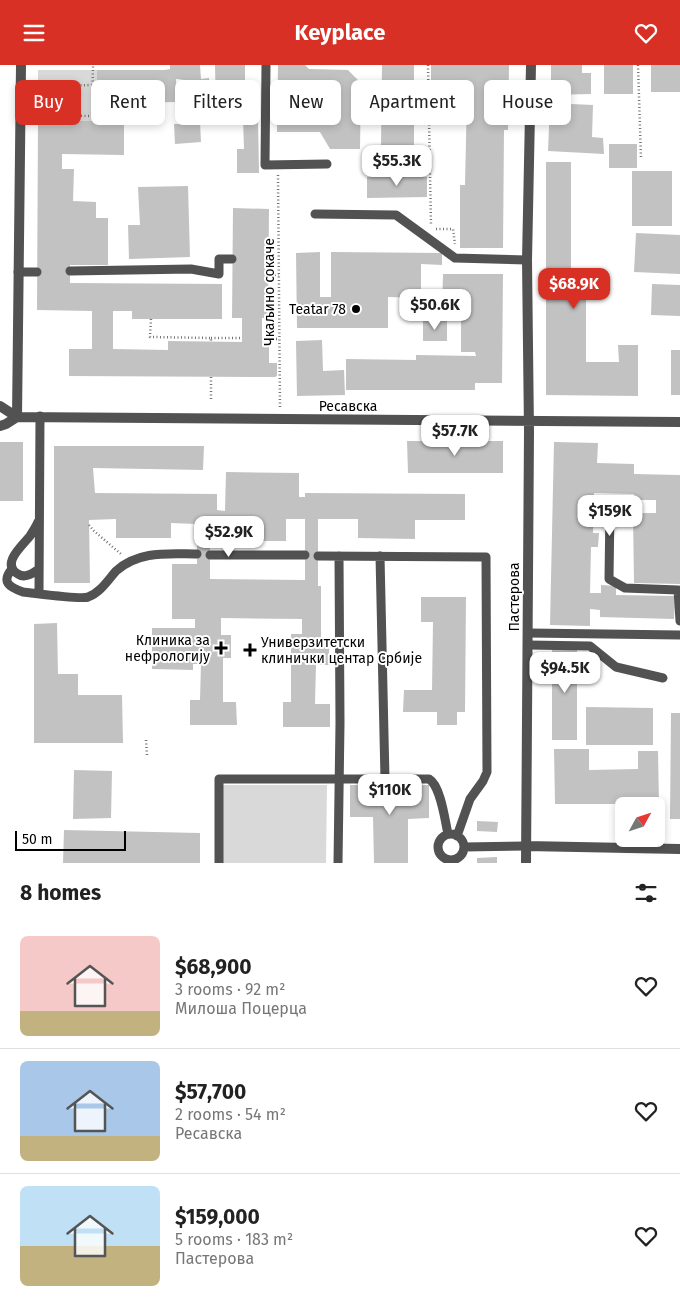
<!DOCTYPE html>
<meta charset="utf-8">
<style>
body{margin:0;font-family:"Fira Sans",sans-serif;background:#f2f2f2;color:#222;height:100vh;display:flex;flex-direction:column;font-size:19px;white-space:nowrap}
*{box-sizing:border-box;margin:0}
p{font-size:16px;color:#767676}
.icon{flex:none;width:28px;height:28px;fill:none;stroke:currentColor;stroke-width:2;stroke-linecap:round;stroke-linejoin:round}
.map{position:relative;height:798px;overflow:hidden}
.sheet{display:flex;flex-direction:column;background:#fff;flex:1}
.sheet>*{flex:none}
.top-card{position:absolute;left:15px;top:15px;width:650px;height:45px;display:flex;gap:10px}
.needle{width:32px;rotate:50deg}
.controls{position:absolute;left:615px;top:732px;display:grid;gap:10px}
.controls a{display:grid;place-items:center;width:50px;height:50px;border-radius:8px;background:#fff;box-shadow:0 2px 8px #0003;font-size:25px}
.scale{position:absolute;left:15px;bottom:12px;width:111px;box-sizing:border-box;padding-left:5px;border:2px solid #000;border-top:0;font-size:14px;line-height:18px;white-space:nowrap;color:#000;-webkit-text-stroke:4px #fff;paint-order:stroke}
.price{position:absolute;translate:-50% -42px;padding:0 11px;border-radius:10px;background:#fff;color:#222;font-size:16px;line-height:32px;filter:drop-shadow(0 1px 2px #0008)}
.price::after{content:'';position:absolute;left:50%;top:30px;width:15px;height:11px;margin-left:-8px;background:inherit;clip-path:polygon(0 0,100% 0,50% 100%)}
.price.current{background:#d93025;color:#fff}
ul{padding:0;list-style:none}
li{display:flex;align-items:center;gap:15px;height:125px;padding:0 20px}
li+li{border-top:1px solid #e0e0e0}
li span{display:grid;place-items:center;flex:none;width:140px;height:100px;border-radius:8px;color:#555}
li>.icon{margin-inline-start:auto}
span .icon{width:60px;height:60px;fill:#fffc;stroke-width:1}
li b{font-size:21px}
h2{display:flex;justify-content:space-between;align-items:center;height:60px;padding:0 20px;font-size:21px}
.pill{padding:0 18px;border-radius:8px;background:#fff;box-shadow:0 2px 8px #0003;font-size:18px;line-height:45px}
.pill.current{background:#d93025;color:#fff}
header{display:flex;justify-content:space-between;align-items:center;height:65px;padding:0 20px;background:#d93025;color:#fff;font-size:22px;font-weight:700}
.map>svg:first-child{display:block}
</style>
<header><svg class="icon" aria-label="menu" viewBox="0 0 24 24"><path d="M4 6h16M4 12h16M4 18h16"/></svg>Keyplace<svg class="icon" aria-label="heart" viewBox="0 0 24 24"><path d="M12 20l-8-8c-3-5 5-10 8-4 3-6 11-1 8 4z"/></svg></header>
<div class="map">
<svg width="680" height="798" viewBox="0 0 680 798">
<rect width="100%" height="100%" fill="#fff"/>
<path fill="#d9d9d9" d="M38,5H97L96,56L38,55Z
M219,720H327L326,798H219Z"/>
<path fill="#c2c2c2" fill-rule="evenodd" d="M170,0H200L201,14L209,13L211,57H200L201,77L175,79L174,59H183L182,49L186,48L184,15L176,14L177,37L124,38V90L62,89V104H74L73,136L96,137V153H108V200H70V218L222,219V254H132V246H113V284L168,285V276L242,277V253H232L233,143L269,144L268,253H262V277H269V298H277V311L275,312L69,311V284H92V246L37,245L38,55L96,56L97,5H165L170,4Z
M215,0H245V46L216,47Z
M278,0H305L309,4L348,5L361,18L360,84H330L320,67H277Z
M382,0H414V82L381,81Z
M431,0H509L508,65H504L503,183H460V120H465L467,30L431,29Z
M551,0H582V8H591V29L551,30Z
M604,0H633V29H604Z
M651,0H680V27H651Z
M550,38L593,40L592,72L603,73L604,89L548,86Z
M243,53H258L259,108H237V84H244Z
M609,79H637V103H609Z
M546,97H571V218H586V297H619L618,280H638V331L546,330Z
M632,106H672V161H632Z
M367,112H427V132L367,133Z
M188,121L190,192L129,194L128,160H140L138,122Z
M636,168L680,170V209L634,207Z
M320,187V232H331V187L442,188V200L421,199V233L388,232V263H297L296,188Z
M443,209H503L502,318H475V325H346V294L416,295V290L476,291L475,287H461V247H442Z
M652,219L680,220V251L651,250Z
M423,255L447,256V276H423Z
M322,275L323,306L344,305L345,330L297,331L296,276Z
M671,285H680V330H671Z
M407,376H503V408H408Z
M0,377H23V436H0Z
M554,377L598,378L597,398L634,399V409L680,410V519L634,518L633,448H656V435H633L634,429L594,428L593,468H599L598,482H591L590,528H601V520L616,521V530L675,531L674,554L600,552V545L590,544V561L550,560Z
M54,381H204L203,405L93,403L95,428L217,429V445L225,446L226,407L299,408V432H305V428L465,429V455H415V474L358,473V454H318V521H321V573H329V600H316L315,639H330V662H283V637H291V569H302V554L221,553V570H231V593H223V637H236L237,660H190V635H200L201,599H193V605L152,604V563H195V554H172V499H197V459L171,458V473H116V454L89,455L90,518H54ZM286,454H305V515L210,514V458L236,459V476H286Z
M421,532H466L465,647H457V660H437V647H403L404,625H432L433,557H421Z
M57,558L58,609H78V630H122L123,678H34V559Z
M552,583H577V675H552Z
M586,642L653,643V680H586Z
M671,648H680V754H670Z
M554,684H589V705L638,704V686H658L659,739H555Z
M74,705L112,706L111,753L73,754Z
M350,720H429V753L408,754V798H374L373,752H350Z
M477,756L498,757L497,767L477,766Z
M64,765L200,768V798H63Z
M497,792V798H477V793Z"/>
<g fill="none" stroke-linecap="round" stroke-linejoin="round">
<path stroke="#747474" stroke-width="2.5" stroke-dasharray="1 2.5" stroke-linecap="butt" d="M428,0L431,161
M638,0L641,94
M32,50L92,51L93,0
M59,51L58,21L92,20
M278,110L280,342
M436,164H453L455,179
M268,210H279
M151,254L150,272L211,273V277
M211,273H242
M262,274H279
M211,312V336
M89,460L94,466L121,489
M146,675L147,691"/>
<path stroke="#525252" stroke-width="9" d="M266,0L265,100L327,99
M315,149L396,150L455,193L527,195
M70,206L191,204L219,209V194H232
M18,207H37
M610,443L609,514L625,523L678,525L680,556
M38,457C36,462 33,466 30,471C23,480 0,499 18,509C25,514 33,508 39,504
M210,490H305
M318,491L486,492L487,707L483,716L470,734L457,771
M380,491L385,714
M12,504C1,517 9,522 23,527C34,528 81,535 88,532C100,528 108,515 116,506C139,485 169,489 197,489
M39,528L40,351
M528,568L680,570
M528,580L590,581L616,602L663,613
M438 782a13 13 0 1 1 26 0a13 13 0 1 1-26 0Z
M464,782L526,781
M219,798V714H429C441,721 445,756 448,769
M338,798L340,658L339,491"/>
<path stroke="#525252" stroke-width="10" d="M0,341L17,352
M17,352L680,357
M17,352L21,0
M0,361L6,359L17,352
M526,781L680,784
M526,798L529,367L527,195L531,0"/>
</g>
<g fill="#000" stroke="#fff" stroke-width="2">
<circle cx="356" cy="244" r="5"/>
<path d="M218.5 575.5h5v5h5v5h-5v5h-5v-5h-5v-5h5z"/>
<path d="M247.5 577.5h5v5h5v5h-5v5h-5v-5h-5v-5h5z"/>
</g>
<g text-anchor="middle" stroke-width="4" stroke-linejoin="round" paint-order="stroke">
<g font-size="14" fill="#000" stroke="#fff">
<text transform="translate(269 227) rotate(-90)" y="5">Чкаљино сокаче</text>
<text x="348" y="346">Ресавска</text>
<text transform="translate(514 532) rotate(-90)" y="5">Пастерова</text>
</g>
<g font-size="14" fill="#000" stroke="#fff" text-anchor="end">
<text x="346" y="249">Teatar 78</text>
<text x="210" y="580">Клиника за<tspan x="210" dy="16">нефрологију</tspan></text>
<text x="261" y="582" text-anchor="start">Универзитетски<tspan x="261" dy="16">клинички центар Србије</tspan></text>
</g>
</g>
</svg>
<div class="controls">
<a><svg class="needle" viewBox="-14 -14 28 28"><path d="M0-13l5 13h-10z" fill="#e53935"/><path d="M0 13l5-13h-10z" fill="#767676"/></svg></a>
</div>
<div class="scale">50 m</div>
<b class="price" style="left:397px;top:122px">$55.3K</b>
<b class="price current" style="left:574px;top:245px">$68.9K</b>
<b class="price" style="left:435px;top:266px">$50.6K</b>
<b class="price" style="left:455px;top:392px">$57.7K</b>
<b class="price" style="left:610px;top:472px">$159K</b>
<b class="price" style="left:229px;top:493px">$52.9K</b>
<b class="price" style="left:565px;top:629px">$94.5K</b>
<b class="price" style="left:390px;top:751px">$110K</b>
<div class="top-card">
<a class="pill current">Buy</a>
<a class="pill">Rent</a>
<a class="pill">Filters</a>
<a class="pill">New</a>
<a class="pill">Apartment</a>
<a class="pill">House</a>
</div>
</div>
<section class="sheet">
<h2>8 homes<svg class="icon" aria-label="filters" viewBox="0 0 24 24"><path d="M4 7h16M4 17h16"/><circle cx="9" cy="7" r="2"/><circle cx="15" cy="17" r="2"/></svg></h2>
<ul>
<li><span style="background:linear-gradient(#f6c9c9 75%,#c2b280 0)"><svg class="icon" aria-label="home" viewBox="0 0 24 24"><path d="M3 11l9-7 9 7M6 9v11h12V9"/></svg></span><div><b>$68,900</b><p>3 rooms · 92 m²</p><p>Милоша Поцерца</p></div><svg class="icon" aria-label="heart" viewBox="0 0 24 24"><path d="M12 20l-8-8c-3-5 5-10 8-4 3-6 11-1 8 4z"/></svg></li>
<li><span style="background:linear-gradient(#a9c7e8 75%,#c2b280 0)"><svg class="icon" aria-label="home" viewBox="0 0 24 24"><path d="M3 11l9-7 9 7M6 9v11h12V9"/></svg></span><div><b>$57,700</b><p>2 rooms · 54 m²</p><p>Ресавска</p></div><svg class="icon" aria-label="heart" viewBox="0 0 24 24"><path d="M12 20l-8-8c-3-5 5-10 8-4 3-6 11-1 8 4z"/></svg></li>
<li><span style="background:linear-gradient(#bfe0f5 60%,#c2b280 0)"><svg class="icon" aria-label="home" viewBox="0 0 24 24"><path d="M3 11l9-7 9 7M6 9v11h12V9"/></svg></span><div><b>$159,000</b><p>5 rooms · 183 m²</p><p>Пастерова</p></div><svg class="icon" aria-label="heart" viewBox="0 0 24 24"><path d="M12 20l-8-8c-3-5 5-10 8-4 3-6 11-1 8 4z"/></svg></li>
</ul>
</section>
